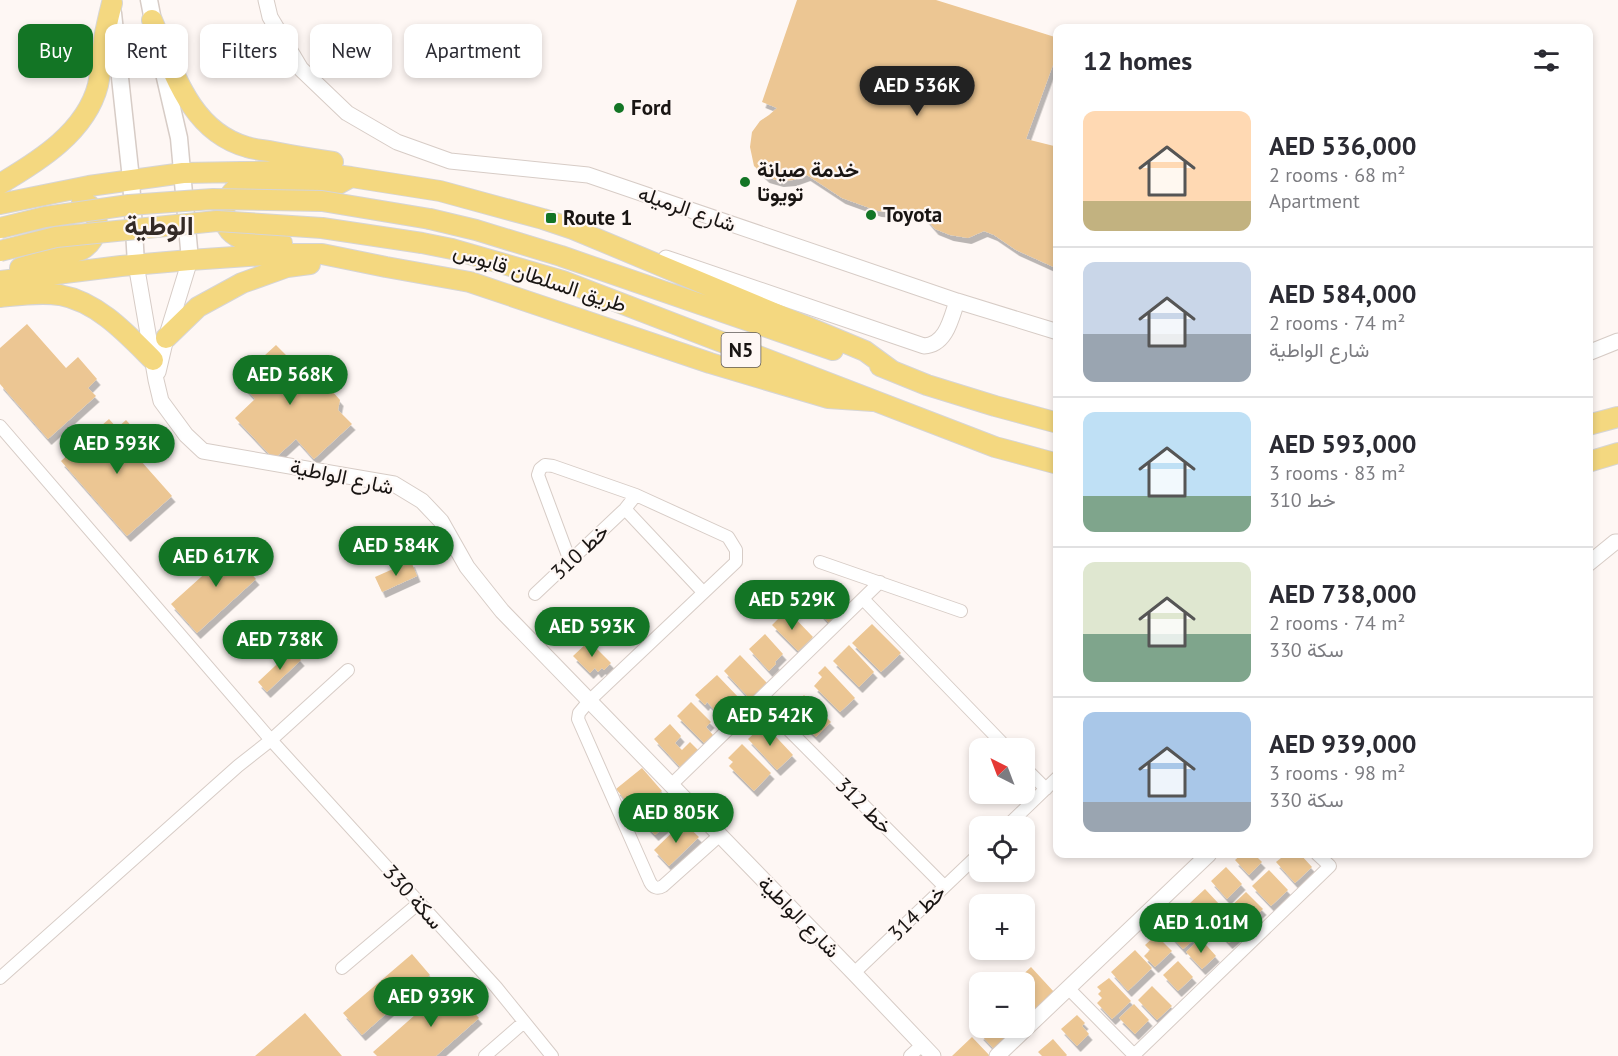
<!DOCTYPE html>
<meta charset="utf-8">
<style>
body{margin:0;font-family:"PT Sans",Vazirmatn,sans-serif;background:#f7f7f7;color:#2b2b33;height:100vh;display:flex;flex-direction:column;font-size:22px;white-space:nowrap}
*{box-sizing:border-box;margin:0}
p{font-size:20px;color:#7c7c81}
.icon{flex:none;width:33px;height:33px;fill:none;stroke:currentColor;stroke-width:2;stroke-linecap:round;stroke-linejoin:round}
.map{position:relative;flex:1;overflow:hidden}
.panel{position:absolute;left:1053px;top:24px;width:540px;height:834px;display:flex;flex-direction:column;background:#fff;border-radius:12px;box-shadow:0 3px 9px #0003}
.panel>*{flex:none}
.banner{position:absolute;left:18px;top:24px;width:570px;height:54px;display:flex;gap:12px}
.needle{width:39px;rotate:318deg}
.controls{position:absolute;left:969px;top:738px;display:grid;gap:12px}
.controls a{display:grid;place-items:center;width:66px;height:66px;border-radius:12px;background:#fff;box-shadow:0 3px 9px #0003;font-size:30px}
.price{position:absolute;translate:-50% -51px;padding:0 14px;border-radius:21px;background:#137525;color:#fff;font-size:20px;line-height:39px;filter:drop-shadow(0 2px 3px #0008)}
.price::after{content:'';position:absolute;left:50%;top:36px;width:18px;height:14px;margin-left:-9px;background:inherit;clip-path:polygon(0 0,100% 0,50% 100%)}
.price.active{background:#222;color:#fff}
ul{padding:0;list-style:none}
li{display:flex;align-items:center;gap:18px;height:150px;padding:0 30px}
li+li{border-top:2px solid #e1e1e2}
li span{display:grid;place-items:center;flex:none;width:168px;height:120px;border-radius:12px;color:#555}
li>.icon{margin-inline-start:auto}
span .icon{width:72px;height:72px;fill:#fffc;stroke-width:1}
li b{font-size:26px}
h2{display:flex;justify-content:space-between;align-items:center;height:72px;padding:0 30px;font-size:26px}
.tag{padding:0 21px;border-radius:12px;background:#fff;box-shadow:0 3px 9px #0003;font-size:21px;line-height:54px}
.tag.active{background:#137525;color:#fff}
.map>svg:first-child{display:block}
</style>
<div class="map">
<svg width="1618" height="1056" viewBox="0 0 1618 1056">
<defs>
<filter id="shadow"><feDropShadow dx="3.5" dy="6" stdDeviation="0" flood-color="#0004"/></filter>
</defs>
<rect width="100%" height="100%" fill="#fef7f4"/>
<path fill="#ecc693" filter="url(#shadow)" d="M797,0H936L1058,38V51L1026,139L1058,147V269L1016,250L994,235L984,231L968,238L950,235L935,229L922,214L878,211L842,198L807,175L793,180L780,181L766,177L754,166L750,147L752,132L760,121L769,115L777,108L762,102Z
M27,324L66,368L78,357L97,379L88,388L96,396L48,439L0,384V348Z
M276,345L290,359L303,358L340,400L338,410L352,424L314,459L296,439L274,459L235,418L255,399L238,380Z
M109,419L117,428L126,420L146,442L133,452L172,496L127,536L61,461Z
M240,542L257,560L247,569L256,579L197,633L171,604Z
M411,561L417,576L382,592L375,577Z
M818,597L823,602L827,598L840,613L829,623L811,603Z
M787,610L813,637L798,651L772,625Z
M872,624L901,653L881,672L852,643Z
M765,634L783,654L775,662L776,664L769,671L749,649Z
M589,641L611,663L604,670L602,668L598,672L595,668L590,673L573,656Z
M849,645L874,672L859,687L833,661Z
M292,650L301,660L267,692L258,682Z
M740,655L767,683L750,699L724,671Z
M825,666L855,698L840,712L814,686L822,677L818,673Z
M717,675L742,701L723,719L707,702L705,705L695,695Z
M804,695L831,722L816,737L805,726L802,728L797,722L799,720L789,710Z
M691,702L711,722L706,727L713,735L704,743L677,716Z
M670,724L681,736L675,743L682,750L690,742L699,751L681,768L654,739Z
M764,724L793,755L777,770L748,739Z
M742,744L771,773L754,791L729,766L733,762L728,758Z
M642,768L662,791L636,813L616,789Z
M660,799L676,817L655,835L639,818Z
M683,822L699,837L669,866L654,850Z
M1242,854H1254L1262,862L1249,875L1235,860Z
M1286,854H1300L1312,867L1295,883L1276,862Z
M1226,867L1242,884L1227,899L1211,881Z
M1269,870L1288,890L1271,906L1252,886Z
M1205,889L1220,905L1205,919L1190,903Z
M1246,892L1263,909L1246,925L1229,908Z
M1182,913L1201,934L1183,949L1164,928Z
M1227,913L1244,930L1229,943L1213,926Z
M1156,935L1172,951L1155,967L1144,956L1150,950L1145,945Z
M1200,938L1216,956L1202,969L1186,952Z
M1135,950L1152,968L1128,991L1111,972Z
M412,954L430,975L362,1035L343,1013Z
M1178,961L1193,977L1178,991L1163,975Z
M1031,967L1054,992L1034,1012L1024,1002V982H1015Z
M1109,978L1131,1001L1112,1019L1097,1003L1102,998L1098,994L1101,991L1097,987Z
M449,985L479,1018L436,1056H377L373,1052Z
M1152,986L1172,1006L1157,1020L1138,1000Z
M1134,1004L1149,1020L1135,1034L1119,1018Z
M305,1013L342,1056H255Z
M1077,1015L1085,1023L1082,1026L1089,1034L1077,1046L1061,1029Z
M987,1028H1005L1008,1031L1006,1032L1010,1036L995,1050L980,1034Z
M972,1037L990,1056H952Z
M1053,1039L1067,1055L1066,1056H1042L1038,1052Z"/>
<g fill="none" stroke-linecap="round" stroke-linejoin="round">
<defs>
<path id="minor" d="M0,426L271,740L496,987L552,1056
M625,509L703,592
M570,561L538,475L540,469L545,465L553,466L636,495L728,537L736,550V562L589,701L579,713L578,719L650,882C653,888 658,889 663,886L719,836
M820,562L961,611
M535,594L625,509L636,495
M864,600L1007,748
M759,700L944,886
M1024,767L1046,789
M671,785L880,582
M1007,826L1058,777
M342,968L419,903
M854,973L980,853
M0,978L238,766L271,740L348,670
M1068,988L1134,1055L1330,866L1317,854
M485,1056L524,1022
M910,1056L922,1045"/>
<path id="tertiary" d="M266,0L270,17L301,69L347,113L397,142L450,161L588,175L957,301L1058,332
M666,258L924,346C946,345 951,319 957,301
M136,264L156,380L161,401L186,435L203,451L394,484L422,501L441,521L467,567L502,611L854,973L933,1056
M1588,353L1618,341
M158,372L166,338L190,260
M1588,564L1615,542H1618
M997,1056L1209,854"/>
<path id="secondary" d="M149,0L155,31
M113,13L131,179L136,264
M160,56L179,138L190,260"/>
<path id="trunk" d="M152,20C173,69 189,131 247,147C256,150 265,150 274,152C294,156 313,159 333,162
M0,184C39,161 86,132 98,85C101,70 102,54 104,39C106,27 109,15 112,3
M0,204L89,186L183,173L302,171L351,177L440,191L543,219L573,229L865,351L891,370
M430,219L476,230L561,256L833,350
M282,243C267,242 248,244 236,236C215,224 224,190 245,184L329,189L351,177
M422,243L452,249L563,281L995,447L1058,464
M20,268L81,250C100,240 104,210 82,201
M0,281L121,266L190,260L279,254H322L386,267L470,282L710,363L828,398L873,401
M0,297C20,295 40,292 60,295C98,302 127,334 153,360
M166,338L198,307L242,283L287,267L310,264
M880,366L927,385L995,406L1058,423
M1588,425L1618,417
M1588,462L1618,453"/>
</defs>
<use href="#minor" stroke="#d7ccc6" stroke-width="14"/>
<use href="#tertiary" stroke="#d7ccc6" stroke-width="17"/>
<use href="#secondary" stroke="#d7ccc6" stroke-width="19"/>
<use href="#trunk" stroke="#d6d5d5" stroke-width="22"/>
<use href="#minor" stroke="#fff" stroke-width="12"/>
<use href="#tertiary" stroke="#fff" stroke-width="15"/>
<use href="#secondary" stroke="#fff" stroke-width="16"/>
<use href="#trunk" stroke="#f4d880" stroke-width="20"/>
<defs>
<path id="trunk-bridge" d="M0,228L45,217L129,205L213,199L322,201L430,219
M0,251L56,237L217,221L322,228L422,243"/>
</defs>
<use href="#trunk-bridge" stroke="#d6d5d5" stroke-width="22" stroke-linecap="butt"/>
<use href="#trunk-bridge" stroke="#f4d880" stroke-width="20"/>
</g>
<g fill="#137525" stroke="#fef7f4" stroke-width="2">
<circle cx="619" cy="108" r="6"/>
<circle cx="745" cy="182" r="6"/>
<circle cx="871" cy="215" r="6"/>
<rect x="545" y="212" width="12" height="12" rx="3"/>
</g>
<g text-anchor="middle" stroke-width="4.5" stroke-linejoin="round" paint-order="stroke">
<rect fill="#fef7f4" stroke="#5e5956" stroke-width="1.5" x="721.5" y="333" width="39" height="34" rx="4.5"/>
<g font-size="20" font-weight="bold" fill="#191513">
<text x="741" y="357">N5</text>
</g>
<g font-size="21" font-weight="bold" fill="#191513" stroke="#fef7f4" text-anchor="start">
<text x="631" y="115">Ford</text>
<text x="757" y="177">خدمة صيانة<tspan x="757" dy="24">تويوتا</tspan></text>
<text x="883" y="222">Toyota</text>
<text x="563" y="225">Route 1</text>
</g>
<g font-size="21" fill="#191513" stroke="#fef7f4">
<text transform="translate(687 209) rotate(19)" y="7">شارع الرميله</text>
<text transform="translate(540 278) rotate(18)" y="7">طريق السلطان قابوس</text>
<text transform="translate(342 477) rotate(12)" y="7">شارع الواطية</text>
<text transform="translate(580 552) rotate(-43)" y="7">خط 310</text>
<text transform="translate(864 806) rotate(45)" y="7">خط 312</text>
<text transform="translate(413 897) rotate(48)" y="7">سكة 330</text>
<text transform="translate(917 913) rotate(-44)" y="7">خط 314</text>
<text transform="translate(799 917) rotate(45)" y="7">شارع الواطية</text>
</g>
<g font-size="27" font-weight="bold" fill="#332a26" stroke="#fef7f4">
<text x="159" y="235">الوطية</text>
</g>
</g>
</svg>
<div class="controls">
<a><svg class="needle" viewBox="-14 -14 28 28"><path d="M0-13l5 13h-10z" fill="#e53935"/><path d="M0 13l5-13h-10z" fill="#7c7c81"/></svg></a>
<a><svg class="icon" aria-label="locate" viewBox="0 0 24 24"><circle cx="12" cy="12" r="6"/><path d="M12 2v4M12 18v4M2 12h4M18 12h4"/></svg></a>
<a>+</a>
<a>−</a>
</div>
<b class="price active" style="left:917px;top:117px">AED 536K</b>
<b class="price" style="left:290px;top:406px">AED 568K</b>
<b class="price" style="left:117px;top:475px">AED 593K</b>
<b class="price" style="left:396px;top:577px">AED 584K</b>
<b class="price" style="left:216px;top:588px">AED 617K</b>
<b class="price" style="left:792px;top:631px">AED 529K</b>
<b class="price" style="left:592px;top:658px">AED 593K</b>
<b class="price" style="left:280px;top:671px">AED 738K</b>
<b class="price" style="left:770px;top:747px">AED 542K</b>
<b class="price" style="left:676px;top:844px">AED 805K</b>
<b class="price" style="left:1201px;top:954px">AED 1.01M</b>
<b class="price" style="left:431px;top:1028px">AED 939K</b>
<div class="banner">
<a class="tag active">Buy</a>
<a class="tag">Rent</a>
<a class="tag">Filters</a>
<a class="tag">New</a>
<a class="tag">Apartment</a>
</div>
<section class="panel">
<h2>12 homes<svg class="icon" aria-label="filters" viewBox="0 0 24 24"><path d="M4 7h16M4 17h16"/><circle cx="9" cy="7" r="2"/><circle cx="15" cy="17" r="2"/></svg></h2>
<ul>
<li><span style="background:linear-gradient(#ffd9b3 75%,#c2b280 0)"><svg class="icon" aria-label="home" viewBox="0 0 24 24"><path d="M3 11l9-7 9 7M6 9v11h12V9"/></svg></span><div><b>AED 536,000</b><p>2 rooms · 68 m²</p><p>Apartment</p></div></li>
<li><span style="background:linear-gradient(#c9d6e8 60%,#9aa5b1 0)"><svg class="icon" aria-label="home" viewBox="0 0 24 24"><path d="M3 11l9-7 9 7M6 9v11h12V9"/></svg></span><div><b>AED 584,000</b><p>2 rooms · 74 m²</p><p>شارع الواطية</p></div></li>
<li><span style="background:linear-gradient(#bfe0f5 70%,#7fa58c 0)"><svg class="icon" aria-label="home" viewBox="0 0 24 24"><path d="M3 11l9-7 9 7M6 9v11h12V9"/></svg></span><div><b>AED 593,000</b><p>3 rooms · 83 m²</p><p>خط 310</p></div></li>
<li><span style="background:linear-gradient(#dfe7d0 60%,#7fa58c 0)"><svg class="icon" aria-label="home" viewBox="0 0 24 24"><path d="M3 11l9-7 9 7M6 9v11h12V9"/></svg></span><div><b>AED 738,000</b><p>2 rooms · 74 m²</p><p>سكة 330</p></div></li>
<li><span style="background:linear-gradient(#a9c7e8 75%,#9aa5b1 0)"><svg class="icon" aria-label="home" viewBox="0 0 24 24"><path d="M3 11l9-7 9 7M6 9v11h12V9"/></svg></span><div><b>AED 939,000</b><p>3 rooms · 98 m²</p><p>سكة 330</p></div></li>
</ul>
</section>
</div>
